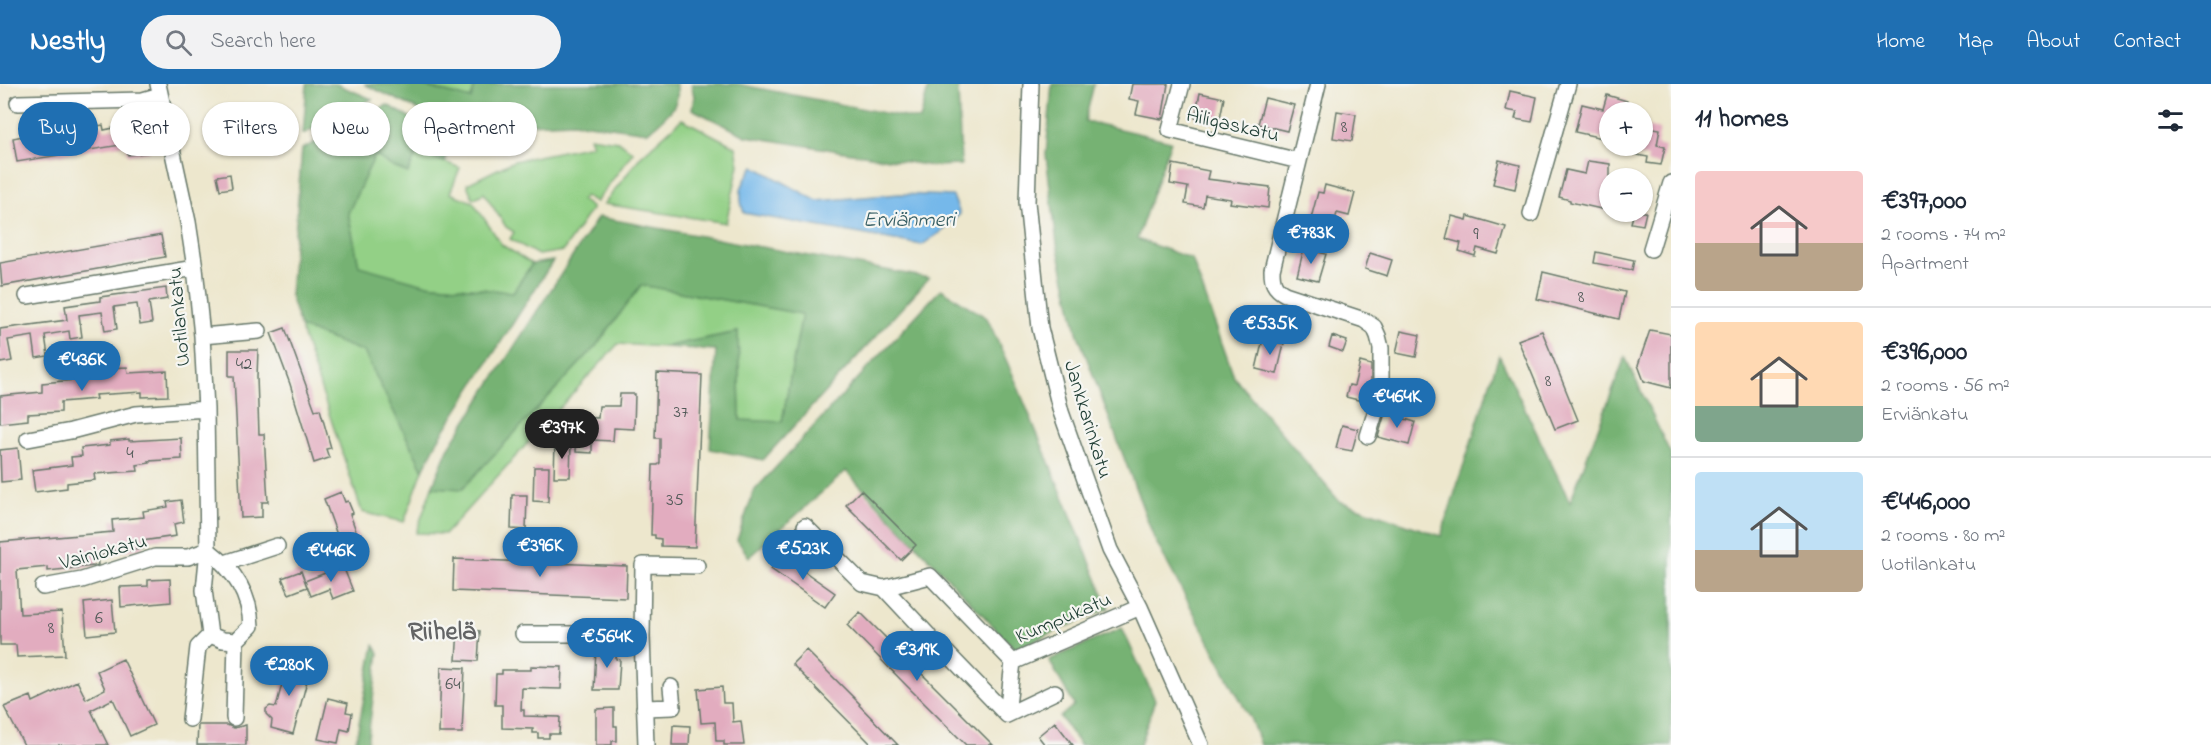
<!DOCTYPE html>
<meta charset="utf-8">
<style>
body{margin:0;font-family:"Indie Flower",sans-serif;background:#f2f2f3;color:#1f2937;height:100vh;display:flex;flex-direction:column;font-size:22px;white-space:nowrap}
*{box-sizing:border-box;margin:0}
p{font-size:20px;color:#747a83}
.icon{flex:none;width:33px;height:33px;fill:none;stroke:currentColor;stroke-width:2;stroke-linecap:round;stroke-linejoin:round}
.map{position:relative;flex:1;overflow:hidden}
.side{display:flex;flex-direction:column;background:#fff;width:540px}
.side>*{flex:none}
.guide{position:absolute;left:18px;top:18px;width:570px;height:54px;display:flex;gap:12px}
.fabs{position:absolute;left:1599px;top:18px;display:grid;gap:12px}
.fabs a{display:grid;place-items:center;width:54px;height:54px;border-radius:50%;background:#fff;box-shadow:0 2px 4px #0004;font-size:30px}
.price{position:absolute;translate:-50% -51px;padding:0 14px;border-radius:21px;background:#1f6fb2;color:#fff;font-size:20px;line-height:39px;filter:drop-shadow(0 2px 3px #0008)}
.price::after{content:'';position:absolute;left:50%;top:36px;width:18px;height:14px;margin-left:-9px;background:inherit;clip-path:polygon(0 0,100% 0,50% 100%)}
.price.on{background:#222;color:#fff}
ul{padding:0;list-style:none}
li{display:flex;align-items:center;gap:18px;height:150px;padding:0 24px}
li+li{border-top:2px solid #e0e1e3}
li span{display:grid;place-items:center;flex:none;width:168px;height:120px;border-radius:6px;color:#555}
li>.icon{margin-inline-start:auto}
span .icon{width:72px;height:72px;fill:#fffc;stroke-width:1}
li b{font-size:26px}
h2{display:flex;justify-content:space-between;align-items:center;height:72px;padding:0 24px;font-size:26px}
.tag{padding:0 21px;border-radius:27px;background:#fff;box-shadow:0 2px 4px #0004;font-size:21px;line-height:54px}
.tag.on{background:#1f6fb2;color:#fff}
header{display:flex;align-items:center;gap:36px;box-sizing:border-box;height:84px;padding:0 30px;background:#1f6fb2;color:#fff}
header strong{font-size:28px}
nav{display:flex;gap:33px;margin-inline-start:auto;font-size:21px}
.search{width:420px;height:54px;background:#f2f2f3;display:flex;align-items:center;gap:15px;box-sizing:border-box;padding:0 21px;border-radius:33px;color:#747a83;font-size:22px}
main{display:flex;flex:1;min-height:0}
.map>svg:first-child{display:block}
</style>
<header>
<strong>Nestly</strong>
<div class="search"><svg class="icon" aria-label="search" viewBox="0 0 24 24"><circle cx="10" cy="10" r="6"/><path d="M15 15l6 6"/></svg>Search here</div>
<nav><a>Home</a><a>Map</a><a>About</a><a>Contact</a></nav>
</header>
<main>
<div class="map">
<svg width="1671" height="661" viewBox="0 0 1671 661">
<rect width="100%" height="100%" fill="#f6f6f2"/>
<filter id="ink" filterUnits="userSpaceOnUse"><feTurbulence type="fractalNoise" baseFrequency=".0167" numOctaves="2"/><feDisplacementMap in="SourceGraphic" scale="12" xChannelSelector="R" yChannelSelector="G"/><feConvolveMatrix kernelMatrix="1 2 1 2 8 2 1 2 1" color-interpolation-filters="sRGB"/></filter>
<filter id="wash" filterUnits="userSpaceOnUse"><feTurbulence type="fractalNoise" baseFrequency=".008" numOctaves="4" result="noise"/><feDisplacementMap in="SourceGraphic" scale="24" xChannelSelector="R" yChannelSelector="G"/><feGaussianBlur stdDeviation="1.35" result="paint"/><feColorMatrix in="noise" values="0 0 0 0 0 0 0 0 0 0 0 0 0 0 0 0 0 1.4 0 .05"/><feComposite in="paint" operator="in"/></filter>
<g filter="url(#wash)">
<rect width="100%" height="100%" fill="#ede7cd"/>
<path fill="#93d086" stroke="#59865d" stroke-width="1.5" d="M416,0H475L471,15Z
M682,35L736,63L739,81L726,139L604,120L641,72Z
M589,53L618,57L633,68L596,118L585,112L581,116L592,124L563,167L538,171L510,155L514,148L506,143L484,109L473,115L467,100L514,77L592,61Z
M417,67L460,84L450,109L473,118L502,161L532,180L513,208L424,200L359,183L348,129L375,71L393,83Z
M641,201L802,230L782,338L740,337L738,248L663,263L618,260L445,450L416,449L432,403L462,404L596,262Z
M300,243L364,268L423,386L404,438L362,428Z"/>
<path fill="#76b273" stroke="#4a7854" stroke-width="1.5" d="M307,0H336L372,15L303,50Z
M364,0H416L471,15L475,0H676C683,23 663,34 648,48L573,38L455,43Z
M691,0H737L920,36L929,0H960L958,6L961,81L932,82L746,52L692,25L694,12Z
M1052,0H1094L1085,37L1171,57L1137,155L1192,175L1234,293L1339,417L1441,452L1499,271L1570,418L1625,273L1671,371V661H1260L1251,636L1154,454L1077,248L1057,160L1046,71Z
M387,21L441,50L448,62L445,78L417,68L408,89L393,83L375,71L348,129L359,182L424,200L513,208L532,180L553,177L438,356L423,386L364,268L300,243L290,211L302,65Z
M598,133L929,194L763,376L710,365L716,266L663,263L738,248L740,336L782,338L802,230L641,201L596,262L462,405L432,403L448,365Z
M941,205L987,234L1013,291L1109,524L1015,565L846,387L749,473L737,456L754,407Z
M1122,544L1155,616L1140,661H1080L1060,633L1074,621L1049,576Z
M374,561L379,569L367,661H355Z"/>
<path fill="#74b8ea" stroke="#4a7a8f" stroke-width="1.5" d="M754,82L817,117L899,110L953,112L960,130L939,149L922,161L744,129C737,108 741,100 754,82Z"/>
<g id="blocks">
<path fill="#e2acbf" d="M1132,0H1168L1162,35L1136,30L1139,17L1129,15Z
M1510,7L1537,13L1532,38L1515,35L1517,28L1506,26Z
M1200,9L1224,14L1219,39L1195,34Z
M1607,11L1627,17L1623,28H1610L1607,55L1575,48L1582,20L1603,25Z
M1265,14L1294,21L1287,47L1258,40Z
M1337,27L1356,30L1352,57L1333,54Z
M103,41L104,46L114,44L115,48L146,43L150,68L128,71L126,60L17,78L13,54L71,42L72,46Z
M1642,42L1660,45L1657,61L1665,63L1661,81L1647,79L1648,73L1616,67V62H1642Z
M1499,76L1520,81L1515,105L1493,100Z
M1588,77L1610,80V127L1570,118V116L1559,113L1566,86L1585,90Z
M1173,80L1209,87L1207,95L1270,103L1268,124L1230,119L1231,115L1205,111L1203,123L1185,120L1188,103L1170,100Z
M230,90L232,104L220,106L217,92Z
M1325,101L1355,109L1349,132L1337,129L1333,144L1310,138L1318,108L1323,109Z
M1634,128H1646L1643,141L1631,139Z
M1452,132L1467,136L1468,132L1506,143L1498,170L1477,164L1475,172L1459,167L1461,159L1446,155Z
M161,151L165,173L2,202L0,179Z
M1304,164L1326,170L1318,197L1297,192Z
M1596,168L1634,176L1632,186L1594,179Z
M1370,169L1392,176L1387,192L1365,185Z
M1543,188L1625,208L1619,235L1537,215Z
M166,204L167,215L149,218L152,239L140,241L137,220L114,223L117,245L105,247L102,228L79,231L82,253L70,255L69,247L45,251L48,272L36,274L33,252L8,256L12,277L0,279V245L67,236L65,222L100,217V213Z
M285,244L315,326L320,325L331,364L326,365L329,374L314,379L290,300L271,249Z
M1650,246L1671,250V304L1644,297L1638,281Z
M1401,247L1420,251L1416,273L1396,269Z
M1542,247L1578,336L1555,345L1518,256Z
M1332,252L1347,257L1343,268L1329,263Z
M1263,255L1284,260L1277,290L1256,285Z
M229,266H258L257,293L259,350H264L268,418H262V433L241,434L234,292H229Z
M1360,278L1371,281V296L1366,318L1346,313L1349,301L1354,302Z
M127,283L128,289L167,287L168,312L142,313V308L95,311L96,315L61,318V328L28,330V336L0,339V312L42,308V299L74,296V291L109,288L108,284Z
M657,289L702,291L695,463L661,462V455L655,454V451H651L653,381H658L660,379V354H655Z
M620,310H635L634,345L614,344L613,357L592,356V369L576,368L577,333L598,334L599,322H619Z
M1385,329L1415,338L1409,361L1378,353Z
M1342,341L1358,345L1352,367L1336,364Z
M181,354L182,375L149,377L150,379L137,381L138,387L94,390L95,396L67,399V404L35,408L32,386L72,381L71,373L82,372L81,364L110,361V357L129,355V357Z
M555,358L571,359L570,393H554Z
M18,364L21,396L1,398L0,366Z
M534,383H549L548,418L533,417Z
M861,406L916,461L901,476L846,421Z
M341,408L345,418L348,417L353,429L350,430L360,458L357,459L360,468L345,473L324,415Z
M512,411H527L526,446L511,445Z
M181,416L184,438L174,440L176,452L142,457L143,465L106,468V471L97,472L98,481L94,482L48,487V483L17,486L20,530L62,528L65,571L17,573L16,561H0V458L113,448L112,436L144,433L143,427L168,423L167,418Z
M781,471L835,509L825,523L771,485Z
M454,475L627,482L626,514L453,507Z
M343,482L353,507L333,515L329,505L311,512L305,497Z
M301,487L307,503L289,510L282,494Z
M170,495L171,518L121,523L120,503L148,502V496Z
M112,516L115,548L87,551L84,519Z
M860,528L993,661H966L906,601L847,541Z
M458,545L480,547L478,577L456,576Z
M599,562H617L616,575L620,576L618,606H594L596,565H599Z
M806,566L860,620L859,621L898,661H872L792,580Z
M123,575L154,641L130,652L113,615L91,626L108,661H24L4,623L31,612L33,618L77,597L86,615L105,605L97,587Z
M288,579L311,582L293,650L271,644L272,636L266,630V625L270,622L276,623L282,600L272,591L279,586L286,587Z
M531,582L562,583L561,605L522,604L521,626H524V632L560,633L559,650H549V654H538V649H533V645L502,644V621H495L496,590H502V586H531Z
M441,583L465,584L462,649H439Z
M722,603L723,619H732L733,638L741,637L744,661H724V657H716L715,638L701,639L698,605Z
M328,614L348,619L346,628L352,629L349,647L341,645L338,659L318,655Z
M614,624V642H617V657H612V661H596V625Z
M1055,638L1073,661H1045L1038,652Z
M198,641H227L234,644L246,641V661H197Z
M673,641L690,642L689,661H672Z"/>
</g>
</g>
<g filter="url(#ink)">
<use href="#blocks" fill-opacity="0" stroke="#67786a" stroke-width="1.5"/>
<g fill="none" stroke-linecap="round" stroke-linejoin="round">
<defs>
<path id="minor" d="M158,0L188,138L195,184L202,252L206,325L208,466L204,506L210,551L223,556L236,557L251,542C250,510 233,485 208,466
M1031,0L1027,118L1040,244L1061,328L1110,466L1140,523L1201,661
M1182,0L1170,46L1299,77
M1318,0L1272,186C1272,198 1274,204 1285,210L1364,236L1374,243L1378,252L1381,264V310L1368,352
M18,19L143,16L160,11
M1531,130L1568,0
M1651,165L1671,99
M27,212L195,184
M202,252L259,247
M28,355L71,347L136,330L206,325
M805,442L862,499L884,504L930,492L1013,578L1140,523
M225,479L277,462
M43,503L82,496L155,473H188L208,466
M884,504L928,551
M523,550H631L642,553
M947,569L1007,631L1055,608
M644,624L673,623L671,603
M1007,631L1013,578
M234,634L236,557
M190,635L198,563L210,551
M646,661L642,553L643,481L697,482"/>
</defs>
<use href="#minor" stroke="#67786a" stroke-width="18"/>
<use href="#minor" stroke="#fff" stroke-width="15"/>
</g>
</g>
<g text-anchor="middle" stroke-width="4.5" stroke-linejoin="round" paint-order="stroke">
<g font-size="18" fill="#505957">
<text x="1344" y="48">8</text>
<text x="1476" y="155">9</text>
<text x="1581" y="218">8</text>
<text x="244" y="285">42</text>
<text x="1548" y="302">8</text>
<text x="681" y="333">37</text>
<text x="130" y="374">4</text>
<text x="675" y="421">35</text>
<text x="99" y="539">6</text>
<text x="51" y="549">8</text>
<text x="453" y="605">64</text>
</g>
<g font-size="21" fill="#1f3d34" stroke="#f6f6f2">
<text transform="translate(1233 40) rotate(13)" y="7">Ailigaskatu</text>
<text transform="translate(178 233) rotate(-95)" y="7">Uotilankatu</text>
<text transform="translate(1089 335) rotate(73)" y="7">Jankkarinkatu</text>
<text transform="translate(103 467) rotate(-15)" y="7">Vainiokatu</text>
<text transform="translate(1063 533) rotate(-23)" y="7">Kumpukatu</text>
</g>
<g font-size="22" font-style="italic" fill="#345c62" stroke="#f6f6f2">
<text x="909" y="142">Erviänmeri</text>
</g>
<g font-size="27" font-weight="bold" fill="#636465" stroke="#f6f6f2">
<text x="442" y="555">Riihelä</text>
</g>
</g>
</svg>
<div class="fabs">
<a>+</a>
<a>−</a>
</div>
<b class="price" style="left:1311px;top:181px">€783K</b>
<b class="price" style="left:1270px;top:272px">€535K</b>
<b class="price" style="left:82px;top:308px">€436K</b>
<b class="price" style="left:1397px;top:345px">€464K</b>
<b class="price on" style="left:562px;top:376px">€397K</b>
<b class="price" style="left:540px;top:494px">€396K</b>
<b class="price" style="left:803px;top:497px">€523K</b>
<b class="price" style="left:331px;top:499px">€446K</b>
<b class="price" style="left:607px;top:585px">€564K</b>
<b class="price" style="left:917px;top:598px">€319K</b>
<b class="price" style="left:289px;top:613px">€280K</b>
<div class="guide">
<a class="tag on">Buy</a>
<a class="tag">Rent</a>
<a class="tag">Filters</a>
<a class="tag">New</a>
<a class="tag">Apartment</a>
</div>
</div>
<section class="side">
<h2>11 homes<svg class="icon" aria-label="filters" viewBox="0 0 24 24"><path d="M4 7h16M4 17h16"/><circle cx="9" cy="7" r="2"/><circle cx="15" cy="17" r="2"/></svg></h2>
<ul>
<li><span style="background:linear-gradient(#f6c9c9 60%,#b9a48a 0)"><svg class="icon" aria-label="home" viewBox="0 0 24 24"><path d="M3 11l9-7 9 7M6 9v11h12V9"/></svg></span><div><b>€397,000</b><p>2 rooms · 74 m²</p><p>Apartment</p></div></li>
<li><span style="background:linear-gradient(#ffd9b3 70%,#7fa58c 0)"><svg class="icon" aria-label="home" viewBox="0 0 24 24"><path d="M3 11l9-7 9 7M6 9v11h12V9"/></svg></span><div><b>€396,000</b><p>2 rooms · 56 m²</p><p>Erviänkatu</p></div></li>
<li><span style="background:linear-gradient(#bfe0f5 65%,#b9a48a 0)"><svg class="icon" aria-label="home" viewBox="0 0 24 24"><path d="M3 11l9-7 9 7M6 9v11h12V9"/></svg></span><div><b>€446,000</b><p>2 rooms · 80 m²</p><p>Uotilankatu</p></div></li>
</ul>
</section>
</main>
